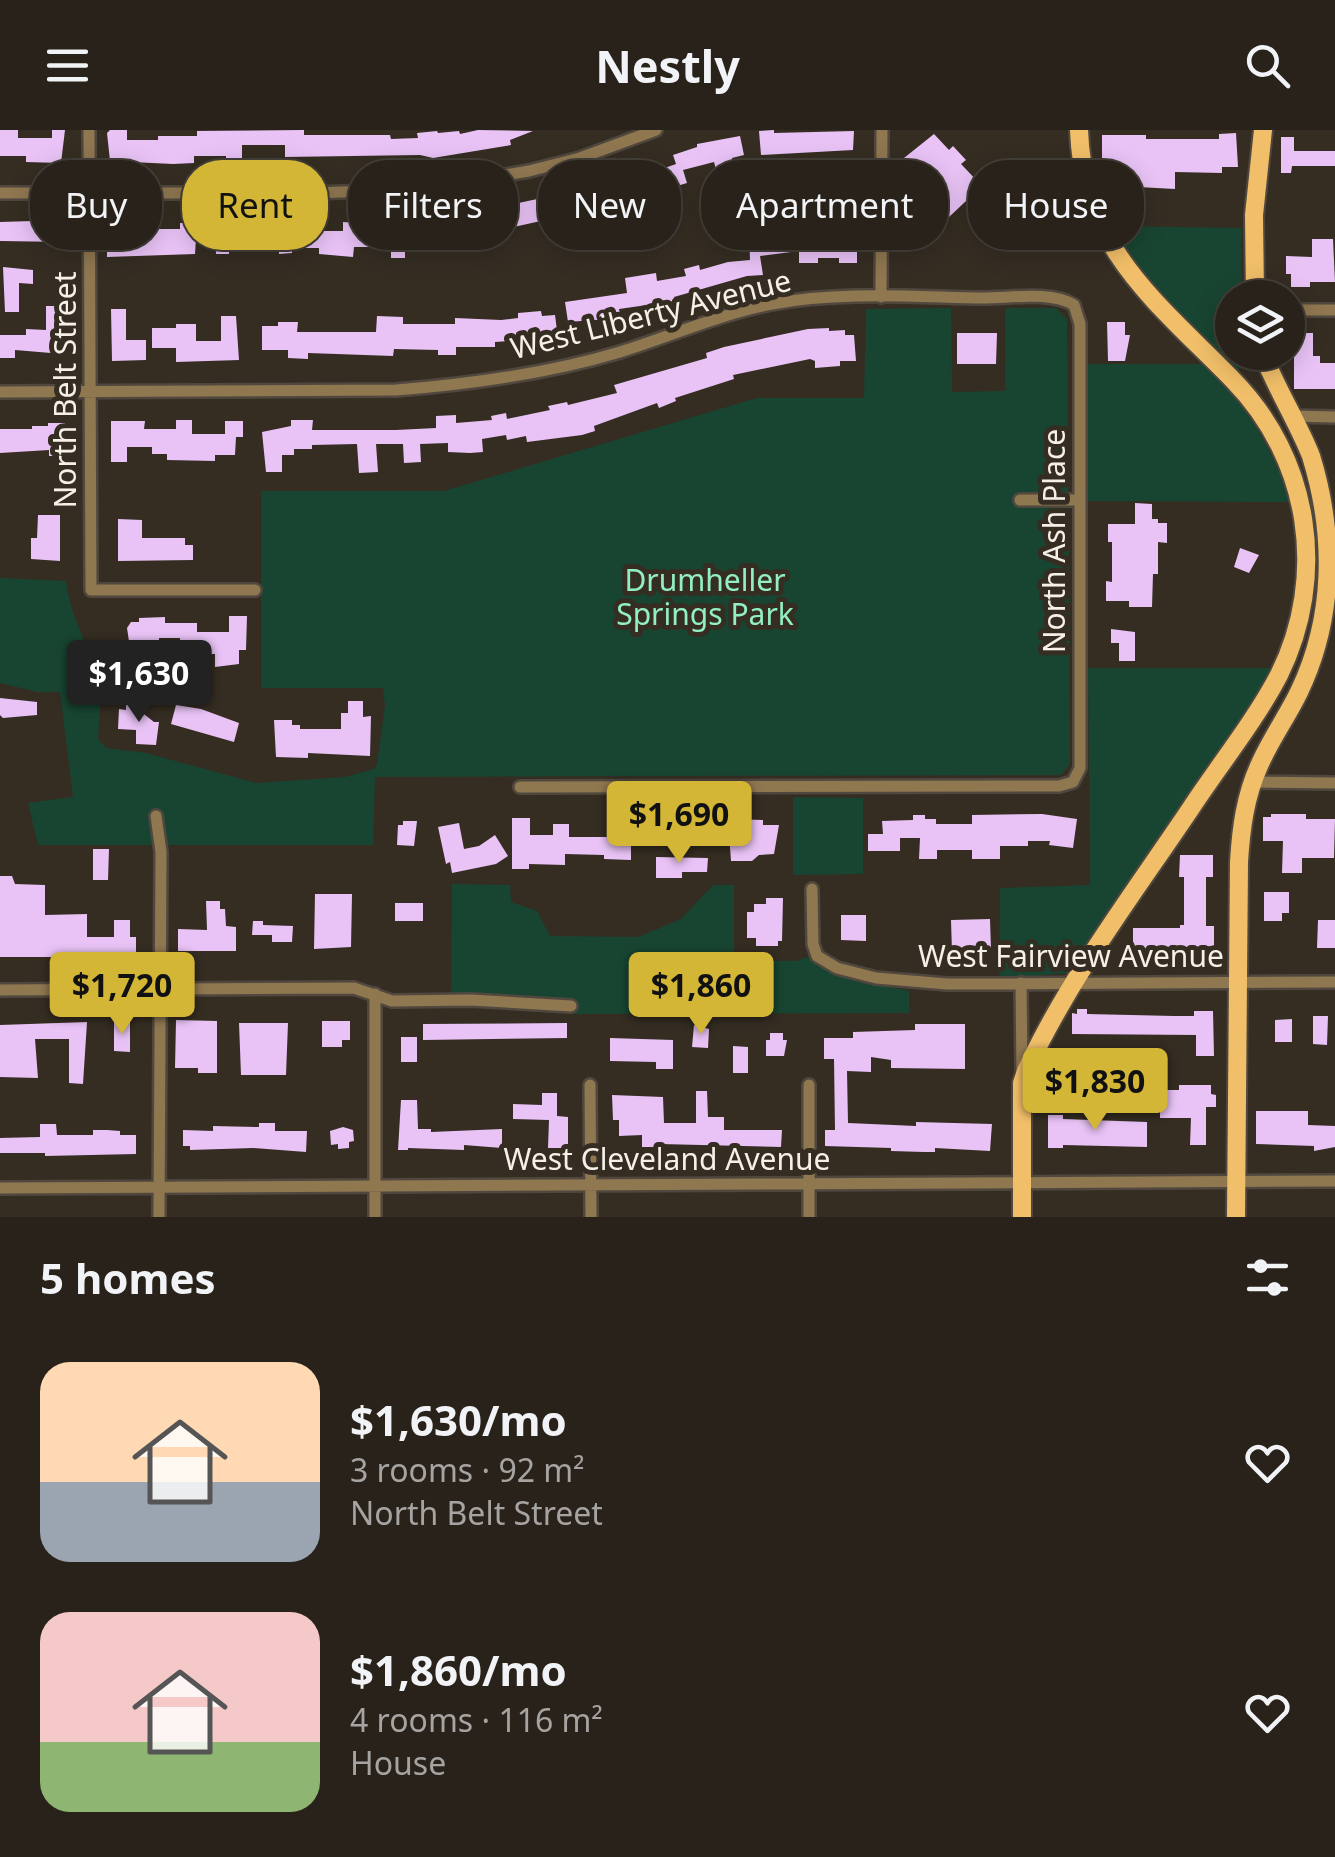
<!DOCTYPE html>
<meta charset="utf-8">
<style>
body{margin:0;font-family:"Noto Sans",sans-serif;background:#302a23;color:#f1f3f6;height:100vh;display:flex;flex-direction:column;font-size:38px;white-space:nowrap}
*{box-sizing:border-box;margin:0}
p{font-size:32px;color:#a5a4a2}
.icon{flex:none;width:55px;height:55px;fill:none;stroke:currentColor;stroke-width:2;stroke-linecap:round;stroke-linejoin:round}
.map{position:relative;height:1087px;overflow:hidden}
.sheet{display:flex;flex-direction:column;background:#28221a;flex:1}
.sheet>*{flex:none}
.banner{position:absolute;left:30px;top:30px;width:1275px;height:90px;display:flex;gap:20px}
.fabs{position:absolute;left:1215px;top:150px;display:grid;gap:20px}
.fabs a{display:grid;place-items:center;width:90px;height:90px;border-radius:50%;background:#28221a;box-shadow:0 5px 25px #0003,0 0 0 2px #443f39;font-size:50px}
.price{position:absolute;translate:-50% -85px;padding:0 22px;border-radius:10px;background:#d3b635;color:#111;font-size:32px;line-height:65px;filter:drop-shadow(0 2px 5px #0008)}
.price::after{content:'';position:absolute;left:50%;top:60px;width:30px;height:22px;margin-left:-15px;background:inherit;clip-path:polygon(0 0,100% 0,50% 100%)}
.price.on{background:#222;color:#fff}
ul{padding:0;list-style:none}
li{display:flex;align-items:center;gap:30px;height:250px;padding:0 40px}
li span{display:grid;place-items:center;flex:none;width:280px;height:200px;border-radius:30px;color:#555}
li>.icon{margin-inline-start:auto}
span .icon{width:120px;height:120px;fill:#fffc;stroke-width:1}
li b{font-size:42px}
h2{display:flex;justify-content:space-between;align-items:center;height:120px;padding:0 40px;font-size:42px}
.tag{padding:0 35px;border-radius:40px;background:#28221a;box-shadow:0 5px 25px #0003,0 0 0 2px #443f39;font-size:35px;line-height:90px}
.tag.on{background:#d3b635;color:#111}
header{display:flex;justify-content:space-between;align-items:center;height:130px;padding:0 40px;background:#28221a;font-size:45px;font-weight:700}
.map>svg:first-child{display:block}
</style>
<header><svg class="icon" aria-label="menu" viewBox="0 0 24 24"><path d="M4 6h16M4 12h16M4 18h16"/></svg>Nestly<svg class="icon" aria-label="search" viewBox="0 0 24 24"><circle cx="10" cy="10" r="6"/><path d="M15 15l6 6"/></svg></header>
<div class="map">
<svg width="1335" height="1087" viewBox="0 0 1335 1087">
<rect width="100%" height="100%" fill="#352d22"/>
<path fill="#184531" d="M1108,96L1241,98L1242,167L1232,168V222L1253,223L1256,235L1234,240L1152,160Z
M951,178L952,262L1005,261V178H1056L1067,189L1070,634L1061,645L375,647L373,715H38L28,673L73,667L60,562H37L0,553V448L66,451C70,486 89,516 98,551C102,569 99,590 98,609L107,618L146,623L256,653L345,647L374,639L377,635L385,575L383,558H261V361H444L757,268H864L866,179Z
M1087,234H1206C1250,282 1268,310 1291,372L1087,371Z
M1088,538H1274C1212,644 1135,740 1069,843L999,849L1000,758L1090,755Z
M793,667L863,668V744L793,745Z
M452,754L510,755L511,772L537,781L550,806L638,807L681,789L713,755H734V831H796L808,827C833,850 876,853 909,861V883L574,884L572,870L451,863Z"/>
<path fill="#e9c3f6" d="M0,0H18V8H52V0H65L61,33L26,32V26H0Z
M110,0H127V10H158V6H197V1L304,0V5H390L391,9L418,8L417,3L437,1L438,3L459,1L460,4L478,0L533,1L510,10L511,15L433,28L420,25L285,27V15H242V34L226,33V26H194V33L173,34L110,31L107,3Z
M774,0V3L854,1L853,20L761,25L759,1Z
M1236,3L1238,37H1222V43L1175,42V59L1138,57V49H1119V42H1102V5H1146V9H1219V4Z
M934,4L949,20L953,16L966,30L961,34L982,56L949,87L922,59L928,54L904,28Z
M740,6L744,25L732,28L734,35L716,39L714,32L683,40L687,53L677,56L679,63L660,70L656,58L634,65L636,72L621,77L619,70L603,76L601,70L576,76L577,83L495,101L490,79L570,62L569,58L583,55L584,59L640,40L642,46L676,34L673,25L697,17V14Z
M1281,7H1294V21H1335V36H1292L1291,43H1281Z
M473,84L475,101L464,103L465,111L405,118V128H391V117H354L353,127L319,124V118H292V123L279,124V119L266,122L262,101L290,97L291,91H311V101H343V92L431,97L430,93L441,89Z
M33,91H66L65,112L0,111V92Z
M217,91L244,93L243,117H229V124H216Z
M800,91H818V97H839V91H857V133H839V128H818V133H799V121L760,126L763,145L747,146L674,167L675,171L619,179L621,188L568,192L565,172L627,163L625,148L656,143L657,151L686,146L684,139L699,135L700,140L728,132L750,130L749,101Z
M130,92H149V99H180V93H197L195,124L107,127V103L130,101Z
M1312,109H1333L1335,152H1310V157H1291V144H1286V126L1312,127Z
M3,137L33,140V154L19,153V182H5Z
M46,176H64L63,224L15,220V228H0V205H26V199L46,200Z
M111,179H126V210H146V230L112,231Z
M541,181L542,186L555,185L558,208L495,212V217H456V225H438V220L394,219L393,226L308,223V229L288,228V220H262V196H278V192H298L297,202H376L377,186L403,187V194H455V188L501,190L518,188V183Z
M221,186H236L239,230L176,232V218H152V198H176V194H196V211H221Z
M1107,192H1125V205H1130L1125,231H1108Z
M829,198V201L845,200V205H854L856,231H840V236L815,238V231L810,229L733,245L734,249L675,268L676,271L659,278L657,273L594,296L595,301L582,305L527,312L526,306L507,310L506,305L482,309L483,322L470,323L448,322V313L420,314L421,332L404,333L403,314H376L378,342L359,343L357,314L312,315V319H294V325H282V342H266L262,302L291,296V290H313L312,300H396L436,298V286L456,285V293L492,290L491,286L506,283L507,289L550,280L548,276L567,272L568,275L617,263L614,255L707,228L706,223L724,217L808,199Z
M957,203H997L996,234H957Z
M1294,203H1313V226H1320V233H1335V259H1294Z
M176,290H192V304H225V291H243V307H236L235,325H215V331L167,330V324H152V317H127V332H111V291H145L144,299H176Z
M48,293H65L64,326H49V320L0,323V299H32V296H48Z
M1135,373L1152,374V389H1158V393H1167V413L1158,412V444H1153L1152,477H1129V471H1106V451L1112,452V412H1108V394H1135Z
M38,385H60V431L31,429V408H37Z
M118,389L142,390V408H185V415H193V430L118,431Z
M1240,418L1259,425L1249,443L1234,437Z
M229,486H247L246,520H239V534L215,537V524H179L180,508H159V518H130L127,498L131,492H139V488L165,487V493H197V502H229Z
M1111,499L1135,502V531H1119V513H1111Z
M0,568L37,572V585L3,588L0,585Z
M348,571H363V587L371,586L370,626L308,623V628L276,627L274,590H292V595H300V599H341V583H348Z
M126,575L140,576V581L154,592H159L156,615L136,614V600L118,599L119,579L126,580Z
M176,575L201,579L239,593L234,612L171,594Z
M1042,684L1077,689L1073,718L1049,715L1050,711H1028V716H1000V729H972V720H937V729H919L920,708H900V721H868V704H883L882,691L913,690V685H925V689H936V694H972V685Z
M1271,684H1306V689H1335L1334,728H1302V743H1282L1283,711H1263V687H1271Z
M512,688H530V705H553V694H569V707H610V713H631V730L604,729V725L565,724V735L529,734V739H512Z
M728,689L763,690V695H779L774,724L759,725L752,731H731Z
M403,691H417L414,716L397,715L398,695H403Z
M459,693L464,719L479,716L495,705L508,726L496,734L452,743L450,732L446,734L438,697Z
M93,719H109L108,750H93Z
M1180,725H1213V747H1206V796H1214V816L1133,819V798H1180V795H1184V747H1179Z
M656,727L708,728L707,742H682V748H656Z
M0,746H12L15,754L45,755V785L87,784V807H114V790H130V807H136V827H0Z
M1264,762H1289V783H1282V791H1264Z
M315,764H352L351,817L314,819Z
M766,768H783L782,811H778V816H756V808H747V782H754V774H766Z
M206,771H220V779H225L226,796L236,797V821H178V799L207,800Z
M395,773H423V791H395Z
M841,785H866V811L841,810Z
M990,789L991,820L952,822L951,790Z
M1318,790H1335V818H1317Z
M253,791H263V795L293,796L292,812H272V805H252Z
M1077,879H1087V884L1174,886H1194V881H1213L1214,926H1196V905L1072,904V883L1077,884Z
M1313,886H1328L1327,915L1313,914Z
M1292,889V912H1275V890Z
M176,890L217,891V943H198V938H175Z
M322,891H350V910H342V917H322Z
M87,892L83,954L69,953V909H35L38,948L0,947V895Z
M114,892H130V922L114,921Z
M239,893H288L286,945H241Z
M567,893V908L423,910V894Z
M915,894H965V939L891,938V930L871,927V942L847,941L848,993L916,996V992L992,994L990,1021L935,1018V1022H924L891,1021V1018L825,1016V1000H835L834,929H824V908H853V902L915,900Z
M694,895L709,899L708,918L692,917Z
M770,903H783V910H787L784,926H766V910H770Z
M401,907H417V932H401Z
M610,908L673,910V939H656V932L610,931Z
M733,916L748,917V943H733Z
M1081,933H1111V946L1082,947Z
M1179,955H1211V964L1216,965V977H1206V1015H1190L1191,988H1160V972L1140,971L1141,956L1156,957V960H1179Z
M696,961H707L708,987H724V1000H782L781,1017L660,1014V1017H642V1005L619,1006V990H613L612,965L663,967L664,993H696Z
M542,963H557V986L568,987V1018H548L549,990L513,989V974L542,975Z
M401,970H417L418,999H431V1002L502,999V1018L464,1015V1020L408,1018V1020H398Z
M1256,981H1308V995L1335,996V1017L1314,1021V1016L1256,1014Z
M1048,985H1063V989L1147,992V1017L1063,1015V1018H1048Z
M259,993H275V1001H307L306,1022L253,1018L190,1020V1016H183V1000L213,1001V996L259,997Z
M40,994H56L57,1005H93V1000H107L120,1001V1005H136V1024L45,1026V1023H0V1008L40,1007Z
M343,997L353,1000L354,1011L349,1012V1018L338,1019V1014L331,1015L330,1001Z"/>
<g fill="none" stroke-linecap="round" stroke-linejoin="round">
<defs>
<path id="street" d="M89,0L91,460H255
M0,63H315L421,59L529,41L580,28L656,0
M881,167L882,0
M1295,180H1335
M0,262L396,260C472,254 547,244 620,222C671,206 720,184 772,174C840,161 915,167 984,168C1011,168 1051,161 1074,175L1080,194V638L1073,652L1059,656L520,657
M1291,286L1335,287
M1020,370H1080
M1252,652L1335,653
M156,686L161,722L159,1087
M812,759L813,814L817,826L837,838L876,848L947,854L1335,852
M1021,853L1022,944
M0,860L354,858L392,871L471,870L571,876
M590,955L591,1087
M0,1058L1335,1051
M375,1087V864
M809,1087V955"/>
<path id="primary" d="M1255,168L1254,85L1263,0
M1022,1087V953L1026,941C1069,848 1134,763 1191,678C1220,634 1255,591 1279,545C1328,446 1310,329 1233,250C1157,172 1083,119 1079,0
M1236,1087L1239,732C1241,699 1245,667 1259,636C1270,610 1287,587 1299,562C1335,487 1335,404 1311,326C1297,291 1276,258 1262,222"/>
</defs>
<use href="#street" stroke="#50483e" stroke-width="16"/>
<use href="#primary" stroke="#50483e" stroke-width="22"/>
<use href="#street" stroke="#8f7750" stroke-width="11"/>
<use href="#primary" stroke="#f1bf69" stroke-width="18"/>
</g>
<g text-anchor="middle" stroke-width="10" stroke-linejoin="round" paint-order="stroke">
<g font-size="30" fill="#f6f0e9" stroke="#352d22">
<text transform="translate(651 185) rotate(-14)" y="10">West Liberty Avenue</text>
<text transform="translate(66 260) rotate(-90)" y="10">North Belt Street</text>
<text transform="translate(1055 411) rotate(-90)" y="10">North Ash Place</text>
<text x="1071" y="837">West Fairview Avenue</text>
<text x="667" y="1040">West Cleveland Avenue</text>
</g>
<g font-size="30" fill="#92efc2" stroke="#352d22">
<text x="705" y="461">Drumheller<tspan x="705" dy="34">Springs Park</tspan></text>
</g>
</g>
</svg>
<div class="fabs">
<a><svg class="icon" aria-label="layers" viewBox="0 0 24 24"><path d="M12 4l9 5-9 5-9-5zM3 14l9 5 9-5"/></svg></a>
</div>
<b class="price on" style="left:139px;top:595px">$1,630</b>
<b class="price" style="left:679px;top:736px">$1,690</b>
<b class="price" style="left:122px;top:907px">$1,720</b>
<b class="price" style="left:701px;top:907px">$1,860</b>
<b class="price" style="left:1095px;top:1003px">$1,830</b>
<div class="banner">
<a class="tag">Buy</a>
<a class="tag on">Rent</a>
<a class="tag">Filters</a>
<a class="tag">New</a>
<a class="tag">Apartment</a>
<a class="tag">House</a>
</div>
</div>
<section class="sheet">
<h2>5 homes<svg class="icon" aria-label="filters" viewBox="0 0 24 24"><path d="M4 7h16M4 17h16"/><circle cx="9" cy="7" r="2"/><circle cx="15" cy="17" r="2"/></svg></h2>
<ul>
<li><span style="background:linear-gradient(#ffd9b3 60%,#9aa5b1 0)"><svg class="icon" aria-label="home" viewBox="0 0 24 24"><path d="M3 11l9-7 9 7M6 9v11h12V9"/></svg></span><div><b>$1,630/mo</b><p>3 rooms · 92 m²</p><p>North Belt Street</p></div><svg class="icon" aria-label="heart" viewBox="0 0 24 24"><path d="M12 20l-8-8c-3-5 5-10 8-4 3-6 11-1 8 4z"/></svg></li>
<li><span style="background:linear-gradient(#f6c9c9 65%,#8fb573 0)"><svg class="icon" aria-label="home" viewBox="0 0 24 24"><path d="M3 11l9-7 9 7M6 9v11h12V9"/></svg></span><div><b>$1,860/mo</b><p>4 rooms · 116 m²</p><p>House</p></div><svg class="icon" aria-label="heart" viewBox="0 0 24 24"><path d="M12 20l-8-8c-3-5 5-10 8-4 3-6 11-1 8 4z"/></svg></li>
</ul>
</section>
